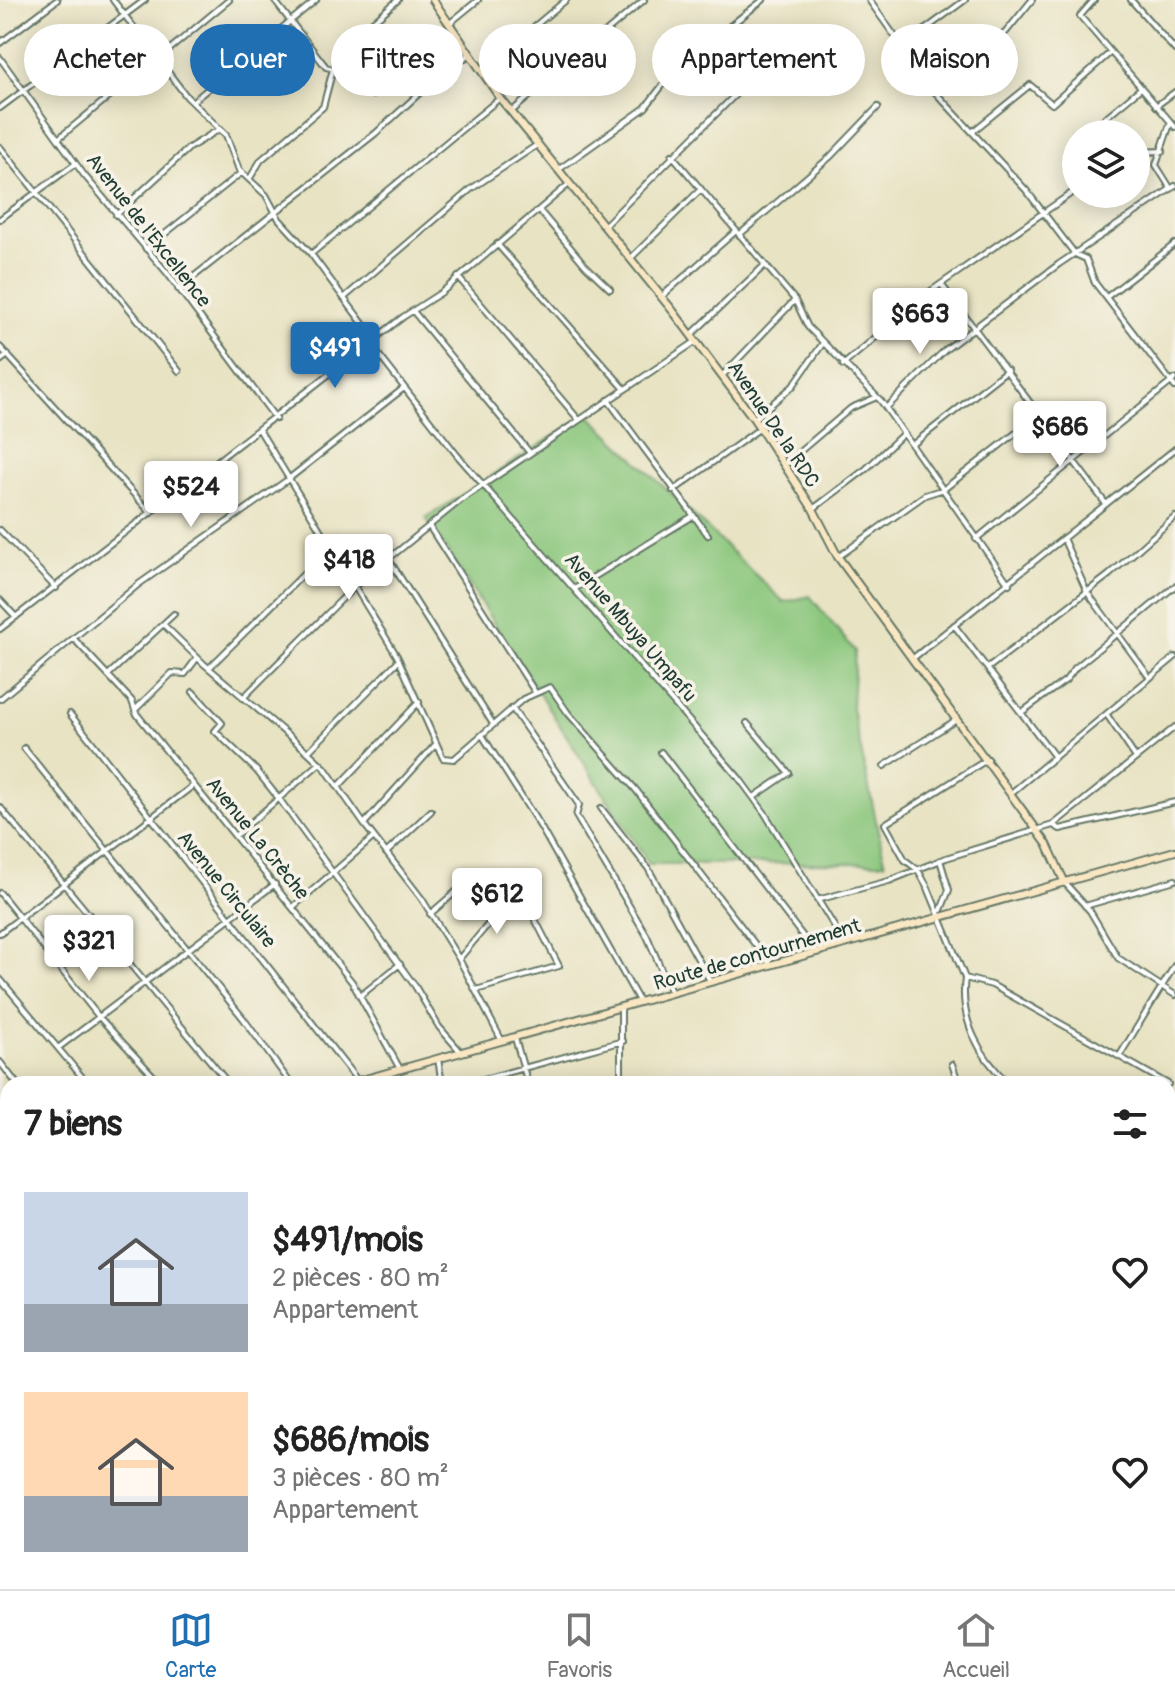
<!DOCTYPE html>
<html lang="fr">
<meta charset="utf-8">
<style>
body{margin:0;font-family:Pangolin,sans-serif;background:#f2f2f2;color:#222;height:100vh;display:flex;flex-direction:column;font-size:30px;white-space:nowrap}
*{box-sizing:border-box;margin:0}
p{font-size:26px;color:#767676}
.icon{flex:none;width:44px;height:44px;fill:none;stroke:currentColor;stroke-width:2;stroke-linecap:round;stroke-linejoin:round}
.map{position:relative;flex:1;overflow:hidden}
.panel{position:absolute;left:0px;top:1076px;width:1176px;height:514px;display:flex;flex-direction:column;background:#fff;border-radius:24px 24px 0 0;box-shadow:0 4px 20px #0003}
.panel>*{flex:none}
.banner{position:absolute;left:24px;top:24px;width:1128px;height:72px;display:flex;gap:16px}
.controls{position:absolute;left:1062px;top:120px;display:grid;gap:16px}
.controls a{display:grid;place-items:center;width:88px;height:88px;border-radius:50%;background:#fff;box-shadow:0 4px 20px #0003;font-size:40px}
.price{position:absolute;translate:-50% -68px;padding:0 18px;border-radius:8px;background:#fff;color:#222;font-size:26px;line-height:52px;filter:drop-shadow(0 2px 4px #0008)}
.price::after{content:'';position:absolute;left:50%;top:48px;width:24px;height:18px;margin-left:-12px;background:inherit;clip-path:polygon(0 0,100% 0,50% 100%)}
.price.active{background:#1f6fb2;color:#fff}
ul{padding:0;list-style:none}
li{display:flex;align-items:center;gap:24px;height:200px;padding:0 24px}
li span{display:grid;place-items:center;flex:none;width:224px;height:160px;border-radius:0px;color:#555}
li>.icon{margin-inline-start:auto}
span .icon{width:96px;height:96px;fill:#fffc;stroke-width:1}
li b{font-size:34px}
h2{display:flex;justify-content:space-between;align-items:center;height:96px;padding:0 24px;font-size:34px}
.tag{padding:0 28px;border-radius:36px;background:#fff;box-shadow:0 4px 20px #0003;font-size:28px;line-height:72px}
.tag.active{background:#1f6fb2;color:#fff}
.dock{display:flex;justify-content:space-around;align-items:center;height:112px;border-top:2px solid #e0e0e0;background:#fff;font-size:22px;color:#767676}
.dock a{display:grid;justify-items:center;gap:4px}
.dock .active{color:#1f6fb2}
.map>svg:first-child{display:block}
</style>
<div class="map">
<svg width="1175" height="1589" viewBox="0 0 1175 1589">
<rect width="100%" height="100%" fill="#f7f3e8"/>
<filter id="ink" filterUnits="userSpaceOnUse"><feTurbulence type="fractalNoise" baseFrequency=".0125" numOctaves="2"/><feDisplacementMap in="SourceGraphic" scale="16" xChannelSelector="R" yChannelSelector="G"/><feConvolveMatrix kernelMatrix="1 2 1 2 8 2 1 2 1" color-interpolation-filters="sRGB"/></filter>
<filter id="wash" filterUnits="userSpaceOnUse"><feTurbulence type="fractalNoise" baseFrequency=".006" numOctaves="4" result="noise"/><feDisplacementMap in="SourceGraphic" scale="32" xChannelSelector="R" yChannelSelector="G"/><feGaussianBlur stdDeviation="1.8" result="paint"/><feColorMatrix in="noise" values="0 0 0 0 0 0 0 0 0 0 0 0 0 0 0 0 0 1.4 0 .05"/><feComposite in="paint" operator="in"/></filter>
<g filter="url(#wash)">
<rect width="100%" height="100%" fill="#e8e3c3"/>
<path fill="#8ac67c" stroke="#548258" stroke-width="2" d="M588,414L784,602L810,596L855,651L852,708L885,863L649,864L426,518Z"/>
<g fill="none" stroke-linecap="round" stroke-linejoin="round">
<path stroke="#56c4cc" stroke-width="2" d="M1168,1428L1175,1429"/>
</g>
</g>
<g filter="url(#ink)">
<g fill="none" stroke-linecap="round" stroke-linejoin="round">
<defs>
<path id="street" d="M113,0L187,97L226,135L239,170L266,195L279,219L311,254L376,341
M274,0L326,67L337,70L346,82L373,95
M869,0L934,91L1026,190L1075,254L1086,259L1095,283L1175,387
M1094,0L1080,16L1175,127
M1131,0L1175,50
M450,23L478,0
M0,43L57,0
M904,45L965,0
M0,58L84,175L168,274L276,419
M158,59L229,0
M482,70L566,0
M935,91L1006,32L1032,0
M192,102L316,0
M1156,106L1175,92
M0,108L145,0
M512,111L644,0
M1170,124L1156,165L1171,189
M1094,127L1141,88
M972,132L1030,85L1052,104L1111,52
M59,138L157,57
M0,147L179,371
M1136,152L1163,151
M672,155L795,300L808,327L881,401L1009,584
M558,170L645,108L662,86L716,37L763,0
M250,178L261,160L323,107L333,69L369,25L398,0
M539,210L585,265L610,289
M116,215L189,148L218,130
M0,219L75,164
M604,226L738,92
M739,235L830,157L878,107
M497,244L624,388
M146,249L241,173
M311,254L500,98
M631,258L701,189
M458,277L579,420
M941,284L1106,504
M178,289L376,133L423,90L470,54
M1108,296L1175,244
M345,297L471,189L537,145
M661,297L736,231
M413,311L530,453
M691,335L765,265
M371,345L457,455L739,778L764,812L845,944
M0,347L151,513
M0,361L8,355
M843,365L928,293L1076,190
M722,376L795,300
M608,400L708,535
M886,408L945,350L1059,264L1175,186
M754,419L793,386L823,343
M260,431L397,656L443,758L454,759L523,699L550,687L568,713L636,790L771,965
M912,445L1007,370
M784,465L851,408L877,397
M673,491L759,429
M813,509L866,469L903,434
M429,526L535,692
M0,530L56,588
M1063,538L1087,592L1150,678
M976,539L1175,379
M838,557L925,495L944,489L1039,415
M388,558L493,724
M576,588L693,516
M0,600L16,617
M163,624L204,664L308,752
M954,625L1055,757
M0,629L403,317L442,292L569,184
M75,640L132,701L136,713L352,982L400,1069
M912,659L1175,449
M209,668L329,549
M988,668L1109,575L1175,517
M108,675L174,614
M193,692L222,723L215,731L256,770L280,800L415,986L439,1027L460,1051
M243,698L355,586L461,500L695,342
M0,699L139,584L286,481L404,388
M137,708L172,673L185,674L197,658
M512,708L579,805L576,816L647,936L671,992
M1022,712L1066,680L1075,668L1175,586
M70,714L357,1080
M1107,715L1136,758
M747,723L789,773L754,797
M482,735L540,826L639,1001
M436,744L364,824L422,899L459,959L502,1041
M24,748L243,1018L291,1084
M661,752L815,952
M884,766L956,720
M338,787L419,702
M1011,793L1175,657
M0,807L229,1084
M601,808L648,868L710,981
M364,824L325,768L308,752L399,660
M1053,825L1175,727
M236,835L319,764
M386,853L431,811
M940,860L949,890L941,910
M1065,883L1090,911L1118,958L1175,995
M0,893L99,1017L161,1084
M817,900L889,881L946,858L1053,825L1060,829L1175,802
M1085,906L1175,880
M293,907L374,837
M430,914L466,883
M0,933L194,785
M459,959L515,892H521L559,966L476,990
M965,978L928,888L918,870L905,860L885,824L988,759
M965,978L992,985L1168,1084
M965,978C959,1019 979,1056 1009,1084
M0,979L88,1084
M360,996L400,964
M621,1008V1084
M515,1038L528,1084
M58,1048L275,884
M1120,1055L1175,965
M438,1059L442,1084
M0,1062L17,1084
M952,1064L959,1084
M465,1084L623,1041
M664,1084H668
M0,1118L8,1115
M1168,1135L1175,1132
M1168,1152L1175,1144
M0,1154L8,1167
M0,1214L8,1246
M0,1257L8,1255
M1168,1259L1175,1252
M0,1408L8,1418
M1,1525L8,1534
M134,1582L140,1589
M264,1582L269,1589
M392,1582L398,1589
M766,1582L795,1589
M838,1582L839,1589
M966,1582L1000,1589
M44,1589L51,1582
M179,1589L188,1582
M435,1589L445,1582
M586,1589L587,1582
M640,1589L641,1582
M693,1589L694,1582
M748,1589L749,1582
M874,1589L879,1582
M1077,1589L1080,1584"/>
<path id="secondary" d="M433,0L500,98L673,311L754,419L813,509L838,557L1047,844L1065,883
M348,1084L1175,851
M0,1182L8,1180"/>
</defs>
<use href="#street" stroke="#657766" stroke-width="8"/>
<use href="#secondary" stroke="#657766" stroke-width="10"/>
<use href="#street" stroke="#fff" stroke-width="4"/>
<use href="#secondary" stroke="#f9e7c3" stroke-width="6"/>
</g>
</g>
<g text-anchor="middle" stroke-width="7" stroke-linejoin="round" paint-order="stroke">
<g font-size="20" fill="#1f3d34" stroke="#f7f3e8">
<text transform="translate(149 230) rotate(52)" y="7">Avenue de l'Excellence</text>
<text transform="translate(774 424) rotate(56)" y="7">Avenue De la RDC</text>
<text transform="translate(631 627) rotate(49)" y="7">Avenue Mbuya Umpafu</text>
<text transform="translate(258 838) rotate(51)" y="7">Avenue La Crèche</text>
<text transform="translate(227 889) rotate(51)" y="7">Avenue Circulaire</text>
<text transform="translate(757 954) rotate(-16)" y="7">Route de contournement</text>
</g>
</g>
</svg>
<div class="controls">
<a><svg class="icon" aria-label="layers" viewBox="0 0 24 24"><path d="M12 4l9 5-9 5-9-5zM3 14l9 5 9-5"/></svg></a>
</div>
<b class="price" style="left:920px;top:356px">$663</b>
<b class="price active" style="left:335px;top:390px">$491</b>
<b class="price" style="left:1060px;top:469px">$686</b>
<b class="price" style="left:191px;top:529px">$524</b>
<b class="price" style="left:349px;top:602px">$418</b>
<b class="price" style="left:497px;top:936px">$612</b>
<b class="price" style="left:89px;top:983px">$321</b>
<div class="banner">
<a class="tag">Acheter</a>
<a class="tag active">Louer</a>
<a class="tag">Filtres</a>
<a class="tag">Nouveau</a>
<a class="tag">Appartement</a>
<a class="tag">Maison</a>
</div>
<section class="panel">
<h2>7 biens<svg class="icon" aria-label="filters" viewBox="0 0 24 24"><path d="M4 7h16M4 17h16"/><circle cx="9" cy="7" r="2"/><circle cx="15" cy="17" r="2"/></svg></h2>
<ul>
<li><span style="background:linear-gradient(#c9d6e8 70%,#9aa5b1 0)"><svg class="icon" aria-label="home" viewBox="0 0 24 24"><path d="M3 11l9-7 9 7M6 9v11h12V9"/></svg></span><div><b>$491/mois</b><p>2 pièces · 80 m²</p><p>Appartement</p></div><svg class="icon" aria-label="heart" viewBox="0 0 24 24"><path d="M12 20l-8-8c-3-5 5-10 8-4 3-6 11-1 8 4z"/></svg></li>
<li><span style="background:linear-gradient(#ffd9b3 65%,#9aa5b1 0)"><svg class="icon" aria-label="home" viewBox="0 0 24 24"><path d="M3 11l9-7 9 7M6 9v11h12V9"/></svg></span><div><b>$686/mois</b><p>3 pièces · 80 m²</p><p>Appartement</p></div><svg class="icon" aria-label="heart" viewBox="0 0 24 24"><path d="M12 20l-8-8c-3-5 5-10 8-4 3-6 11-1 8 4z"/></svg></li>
</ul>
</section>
</div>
<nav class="dock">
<a class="active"><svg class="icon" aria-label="map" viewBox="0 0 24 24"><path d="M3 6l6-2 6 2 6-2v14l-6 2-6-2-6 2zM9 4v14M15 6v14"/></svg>Carte</a>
<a><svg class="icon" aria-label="saved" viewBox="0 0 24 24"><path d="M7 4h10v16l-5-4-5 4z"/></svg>Favoris</a>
<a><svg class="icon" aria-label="home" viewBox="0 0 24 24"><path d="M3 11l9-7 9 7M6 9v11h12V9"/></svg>Accueil</a>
</nav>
